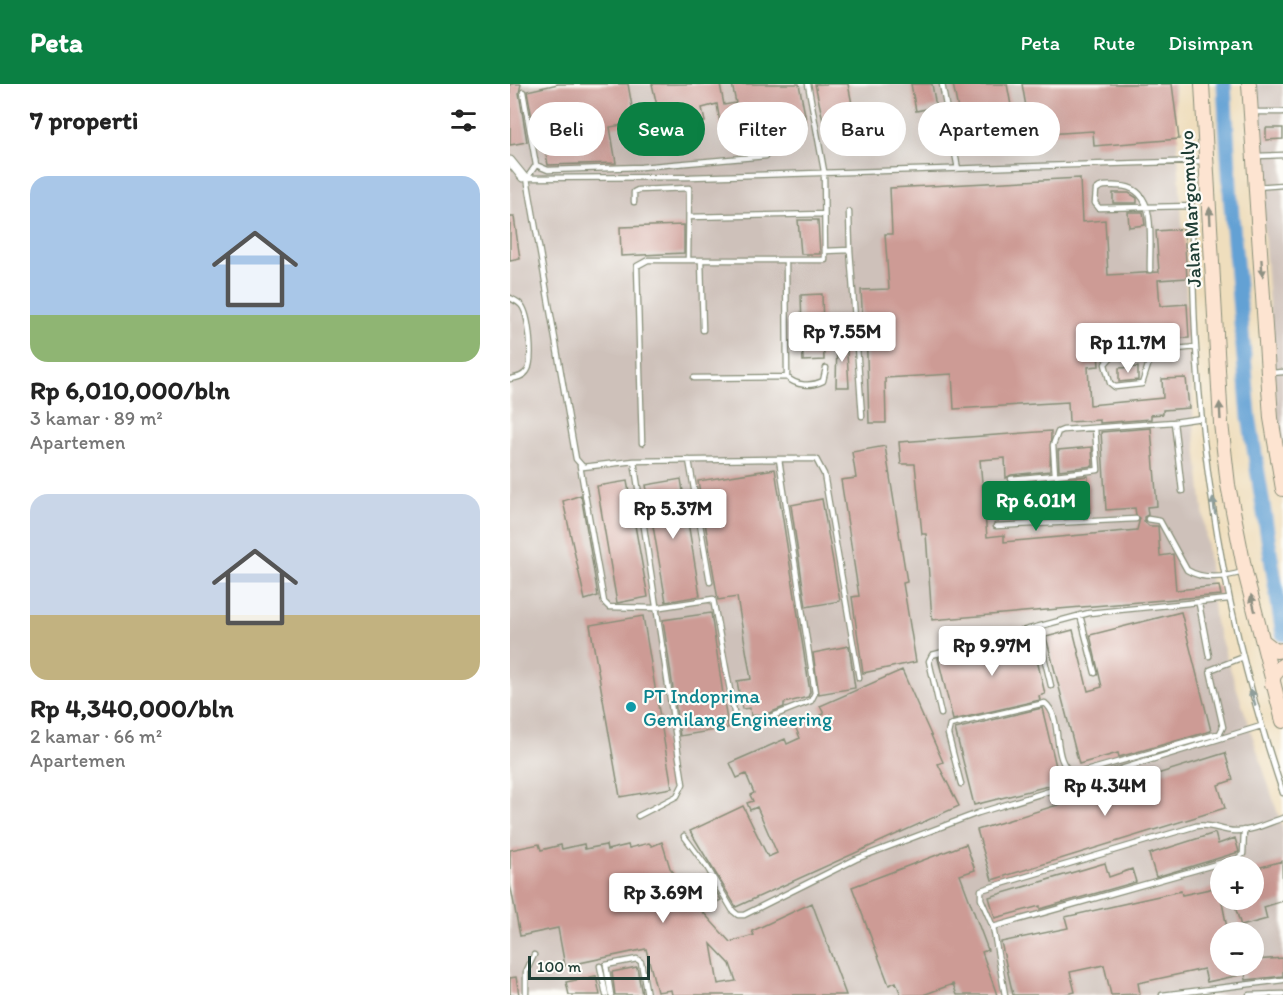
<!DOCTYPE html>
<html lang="id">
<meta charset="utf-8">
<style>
body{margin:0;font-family:Itim,sans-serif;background:#f6f6f6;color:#222;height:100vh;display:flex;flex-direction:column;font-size:22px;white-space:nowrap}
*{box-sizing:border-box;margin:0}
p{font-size:20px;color:#767676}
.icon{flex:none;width:33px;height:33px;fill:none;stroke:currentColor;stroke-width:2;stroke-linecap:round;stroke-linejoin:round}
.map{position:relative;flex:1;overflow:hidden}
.sheet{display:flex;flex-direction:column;background:#fff;width:510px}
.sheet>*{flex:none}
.banner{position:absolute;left:18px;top:18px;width:570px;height:54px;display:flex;gap:12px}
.fabs{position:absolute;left:700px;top:772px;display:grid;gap:12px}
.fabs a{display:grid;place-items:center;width:54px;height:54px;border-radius:50%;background:#fff;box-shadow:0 6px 24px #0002;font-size:30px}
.scale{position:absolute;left:18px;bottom:15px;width:122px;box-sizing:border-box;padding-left:6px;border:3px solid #1f3d34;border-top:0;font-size:16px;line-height:21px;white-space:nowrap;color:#1f3d34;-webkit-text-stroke:4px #fdfcf7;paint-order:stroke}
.price{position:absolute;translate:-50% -51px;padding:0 14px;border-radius:6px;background:#fff;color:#222;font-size:20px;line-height:39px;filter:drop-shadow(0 2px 3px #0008)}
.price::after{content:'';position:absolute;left:50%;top:36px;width:18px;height:14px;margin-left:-9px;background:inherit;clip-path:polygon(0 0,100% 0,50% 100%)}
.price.active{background:#0b8043;color:#fff}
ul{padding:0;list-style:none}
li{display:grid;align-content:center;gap:12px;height:318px;padding:0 30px}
li span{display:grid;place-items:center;height:186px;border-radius:18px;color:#555}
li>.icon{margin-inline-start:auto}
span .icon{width:108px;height:108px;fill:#fffc;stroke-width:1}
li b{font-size:26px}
h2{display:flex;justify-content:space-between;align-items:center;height:72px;padding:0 30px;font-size:26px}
.pill{padding:0 21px;border-radius:27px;background:#fff;box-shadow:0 6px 24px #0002;font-size:21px;line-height:54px}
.pill.active{background:#0b8043;color:#fff}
header{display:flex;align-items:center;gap:36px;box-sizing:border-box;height:84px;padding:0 30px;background:#0b8043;color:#fff}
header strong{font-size:28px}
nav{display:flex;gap:33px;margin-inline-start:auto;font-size:21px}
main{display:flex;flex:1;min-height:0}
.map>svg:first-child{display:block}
</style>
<header>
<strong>Peta</strong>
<nav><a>Peta</a><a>Rute</a><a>Disimpan</a></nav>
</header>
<main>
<section class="sheet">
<h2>7 properti<svg class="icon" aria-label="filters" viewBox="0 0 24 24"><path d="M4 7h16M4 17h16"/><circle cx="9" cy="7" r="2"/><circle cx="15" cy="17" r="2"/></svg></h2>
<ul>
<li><span style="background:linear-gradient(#a9c7e8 75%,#8fb573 0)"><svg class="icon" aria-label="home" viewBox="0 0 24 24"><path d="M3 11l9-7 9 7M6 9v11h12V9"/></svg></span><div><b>Rp 6,010,000/bln</b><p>3 kamar · 89 m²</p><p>Apartemen</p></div></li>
<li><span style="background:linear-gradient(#c9d6e8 65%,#c2b280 0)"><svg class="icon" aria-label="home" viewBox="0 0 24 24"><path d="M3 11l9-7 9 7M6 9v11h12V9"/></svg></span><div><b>Rp 4,340,000/bln</b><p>2 kamar · 66 m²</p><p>Apartemen</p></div></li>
</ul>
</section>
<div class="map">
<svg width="773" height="911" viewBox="0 0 773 911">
<rect width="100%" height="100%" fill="#fdfcf7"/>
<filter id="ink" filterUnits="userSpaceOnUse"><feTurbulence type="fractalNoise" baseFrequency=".0167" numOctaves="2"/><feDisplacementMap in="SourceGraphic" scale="12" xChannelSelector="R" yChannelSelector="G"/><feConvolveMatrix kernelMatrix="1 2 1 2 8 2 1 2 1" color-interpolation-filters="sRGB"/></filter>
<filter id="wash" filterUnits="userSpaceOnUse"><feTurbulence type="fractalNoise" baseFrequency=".008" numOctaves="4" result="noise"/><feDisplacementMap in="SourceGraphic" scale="24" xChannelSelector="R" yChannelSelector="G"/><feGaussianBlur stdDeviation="1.35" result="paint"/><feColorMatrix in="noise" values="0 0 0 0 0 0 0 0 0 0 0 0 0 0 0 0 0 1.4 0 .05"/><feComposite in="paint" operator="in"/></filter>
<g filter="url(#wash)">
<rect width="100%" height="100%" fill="#efdebd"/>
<path fill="#cec1ba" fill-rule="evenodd" d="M0,0H664L684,342L705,538L773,745V911H0ZM711,783H744V816H711ZM711,849H744V882H711Z
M744,0H773V371L766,322Z"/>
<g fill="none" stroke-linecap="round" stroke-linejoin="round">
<path stroke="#63a1d4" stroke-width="15" d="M714,0L721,120L739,332L773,550"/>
</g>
<g id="blocks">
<path fill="#cd9b95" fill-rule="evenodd" d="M0,0H11L9,9L17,58L0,61Z
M48,0H118L125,39L100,43L106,79L38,81L33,55L47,53L43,31L22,34L17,7Z
M142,0H210L214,21L226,19L222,0H289L297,41L265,47L263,41L259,40L256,45L212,52L207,20L192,24L195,38L153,48Z
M305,0H338L345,35L341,36L346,61L338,62L331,37L314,41Z
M401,0H422L426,23L406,27Z
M443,0H497L503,32L451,41Z
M512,0H662L669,55L584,62L583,47L521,51Z
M756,44H773V55L756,56Z
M570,94L572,138L595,136L598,191L649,188L646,147L674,145L677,194L648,196L650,222L677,220L679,254L587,258L589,282L578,283L580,321L653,314L652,295L676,294L679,324L653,326V330L641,331V335L590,339V336L559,338L558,318L444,325L442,290L375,294L376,339H359L356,240H353L351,206L379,205L375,150H382L380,104Z
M603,109H619L627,114V119H603Z
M618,128H633L635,141L619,143Z
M0,133H4L10,175L0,177Z
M288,136H308L310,170H291Z
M174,141V169L111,172L110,143Z
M312,210L314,276L293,277L291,211Z
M336,252L339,303H326L327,253Z
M628,283V296L609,298V284Z
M641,344L647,422L637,423L638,431L634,433V437L639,442H648L650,472L663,470L666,506L709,502L711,511L422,536L416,450H412L405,380H391L389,358L541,347L540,387L501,391L496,394L495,374L470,376L477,453L494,451V458L627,446L630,434L626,431L625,424L596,426L591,348Z
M375,362L397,498L393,499L406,578L353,589L342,513L349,512L331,396L346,394L342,368Z
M582,363L583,382L549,386L548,366Z
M265,385L300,608L298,613L274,619V623L259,629L241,632L240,624L232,625L227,597L241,595L227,513L208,516L188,397Z
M578,392L581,428L512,433L510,399Z
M171,395L190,512L156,518L136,401Z
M117,397L138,513L107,519L87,402Z
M71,411L88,512L75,516L53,417Z
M312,415L330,517L296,523L281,421Z
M671,528L701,647L609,673L608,669L569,680L536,553L563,546L578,607L592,603L580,551Z
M201,529L218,644L170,652L153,536Z
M133,532L162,704L110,713L80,541Z
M521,550L535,610L529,612L530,616L443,636L428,574Z
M339,562L345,604L309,610L303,569Z
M392,586L433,678L428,680L449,722L226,823L180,747L233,722L258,773L267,769L247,723L240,726L237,719L243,717L240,711L244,709L236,690L227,694L220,679L275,655L277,660L290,654L285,642L314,630L310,622Z
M532,624L550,699L464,721L445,645Z
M715,669L723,696L708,701L715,724L482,796L467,746Z
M705,749L708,760L725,754L729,768L646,793L639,770Z
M152,758L160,784L175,803L197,792L211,816L191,826L220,858L244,851L242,847L302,819L336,911H162L161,906L147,908L136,865L55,882L48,844L10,852L0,799V766L29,760L31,766L51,761L52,765L74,760L75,765L96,761L97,766L118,761L119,764L139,759L142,762ZM201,860L220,880L226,897L208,900Z
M456,760L465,786L450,791L478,866L472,868L487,911H447L443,900L413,911H391L386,898L379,901L342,803Z
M772,777L773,817L754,823L757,835L731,842L723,816H744V785Z
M595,779L599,793L622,785L626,798L530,825V822L485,834L479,813Z
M709,803L718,849H711V882H744V876L773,874V892L736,896L735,890L697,898L694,885L628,899L630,910L601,911L594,881L560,888L565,908L553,911H503L491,858L558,844L555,833L671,807L672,811Z
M127,883L132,911H105L102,888Z
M86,892L90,911H59L56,898Z
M6,893L9,911H0V894Z"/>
</g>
</g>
<g filter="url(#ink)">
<use href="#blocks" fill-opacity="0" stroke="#878e78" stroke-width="1.5"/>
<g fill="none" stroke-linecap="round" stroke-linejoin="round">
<defs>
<path id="service" d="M432,0L448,85
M13,8L26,81L17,94L66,375L73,383L124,377L173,700L167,712L128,732
M744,28H773
M441,47L503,41
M746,72L773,71
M679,77C683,139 682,202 686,264C695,416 724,565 773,709
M26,81L38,86L131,83L256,72L261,61L260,44
M17,94L180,93L695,77
M747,103L773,101
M124,118V108L128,106L179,104L178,176
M339,128L340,166
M179,133L313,130
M315,167L340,166L352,332
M191,176L193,246
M276,177L277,293
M640,186C639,156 649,102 608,102C600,102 592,100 586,106L585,119L589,124L682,122
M0,214C4,216 9,218 12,222C19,232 24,277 17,287C13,293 6,294 0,295
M642,269L632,300L605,303L600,299L595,280L602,272L686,263
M761,289L773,288
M184,294L277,293C286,302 301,303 313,297L316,284
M585,344L588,386L545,391L543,361L548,348L553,346L664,338
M132,359L127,182L138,176H315L314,87L298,0
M269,375H306L314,390L349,594
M179,376L200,498
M70,382L94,518L99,523L144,524L203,515L225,633L230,638L242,640L301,617L305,609L269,375L124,377
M501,395L545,391
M672,407L664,338L692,334
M638,435L650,437L677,486C693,496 716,493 733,488
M486,442L626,435
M689,520L699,572
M570,531L585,589
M527,543L541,602
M431,630L419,577L422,571L579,529L719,515
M451,700L438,650L440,641L535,619C555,635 539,679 565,690L710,649L713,643L700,586L731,574
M174,752L197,783L223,827L228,831H234L346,775L468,729L751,642
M483,843L728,774L733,770L734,746
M90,882L96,911
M16,911V888L24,871
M101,911L96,881L127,875L131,878L137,911
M495,911L483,843L471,815V806L686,742C700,739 711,747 725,747C740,748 758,739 773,734
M652,911L773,896
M739,911L773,910"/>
<path id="minor" d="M0,77L13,93"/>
<path id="secondary" d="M692,0L711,339L718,401L735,488L773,637
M739,0L761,334L773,405
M753,557L766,567L773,566
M762,600L764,591L773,581"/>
</defs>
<use href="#service" stroke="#878e78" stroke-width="7"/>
<use href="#minor" stroke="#878e78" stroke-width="11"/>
<use href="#secondary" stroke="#878e78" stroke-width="16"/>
<use href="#service" stroke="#fff" stroke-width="4.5"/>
<use href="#minor" stroke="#fff" stroke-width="9"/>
<use href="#secondary" stroke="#fde4d1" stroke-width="14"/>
</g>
<defs><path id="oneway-solid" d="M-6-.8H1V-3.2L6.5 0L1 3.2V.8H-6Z" transform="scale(1.5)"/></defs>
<g fill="#8e9082">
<use href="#oneway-solid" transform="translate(700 132) rotate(-93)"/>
<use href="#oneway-solid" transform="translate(752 184) rotate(86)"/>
<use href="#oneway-solid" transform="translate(710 327) rotate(-93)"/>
<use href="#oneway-solid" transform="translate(743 519) rotate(-104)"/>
</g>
<g fill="#8f9e9a">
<use href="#oneway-solid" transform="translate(704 422) rotate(-98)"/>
<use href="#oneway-solid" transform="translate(743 613) rotate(-106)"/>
</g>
</g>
<circle fill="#0f9aa8" stroke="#fdfcf7" stroke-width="2" cx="121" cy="623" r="6"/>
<g text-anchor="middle" stroke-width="4.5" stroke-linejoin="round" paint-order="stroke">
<g font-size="20" fill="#1f3d34" stroke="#fdfcf7">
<text transform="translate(680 125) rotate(-93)" y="7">Jalan Margomulyo</text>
</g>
<g font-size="20" fill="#0d838f" stroke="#fdfcf7" text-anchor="start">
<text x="133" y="619">PT Indoprima<tspan x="133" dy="23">Gemilang Engineering</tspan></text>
</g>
</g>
</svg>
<div class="fabs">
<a>+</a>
<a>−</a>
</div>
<div class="scale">100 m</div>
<b class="price" style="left:332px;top:279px">Rp 7.55M</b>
<b class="price" style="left:618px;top:290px">Rp 11.7M</b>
<b class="price active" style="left:526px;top:448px">Rp 6.01M</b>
<b class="price" style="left:163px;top:456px">Rp 5.37M</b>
<b class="price" style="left:482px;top:593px">Rp 9.97M</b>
<b class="price" style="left:595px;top:733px">Rp 4.34M</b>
<b class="price" style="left:153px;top:840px">Rp 3.69M</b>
<div class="banner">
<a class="pill">Beli</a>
<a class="pill active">Sewa</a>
<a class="pill">Filter</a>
<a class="pill">Baru</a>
<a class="pill">Apartemen</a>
</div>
</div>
</main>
